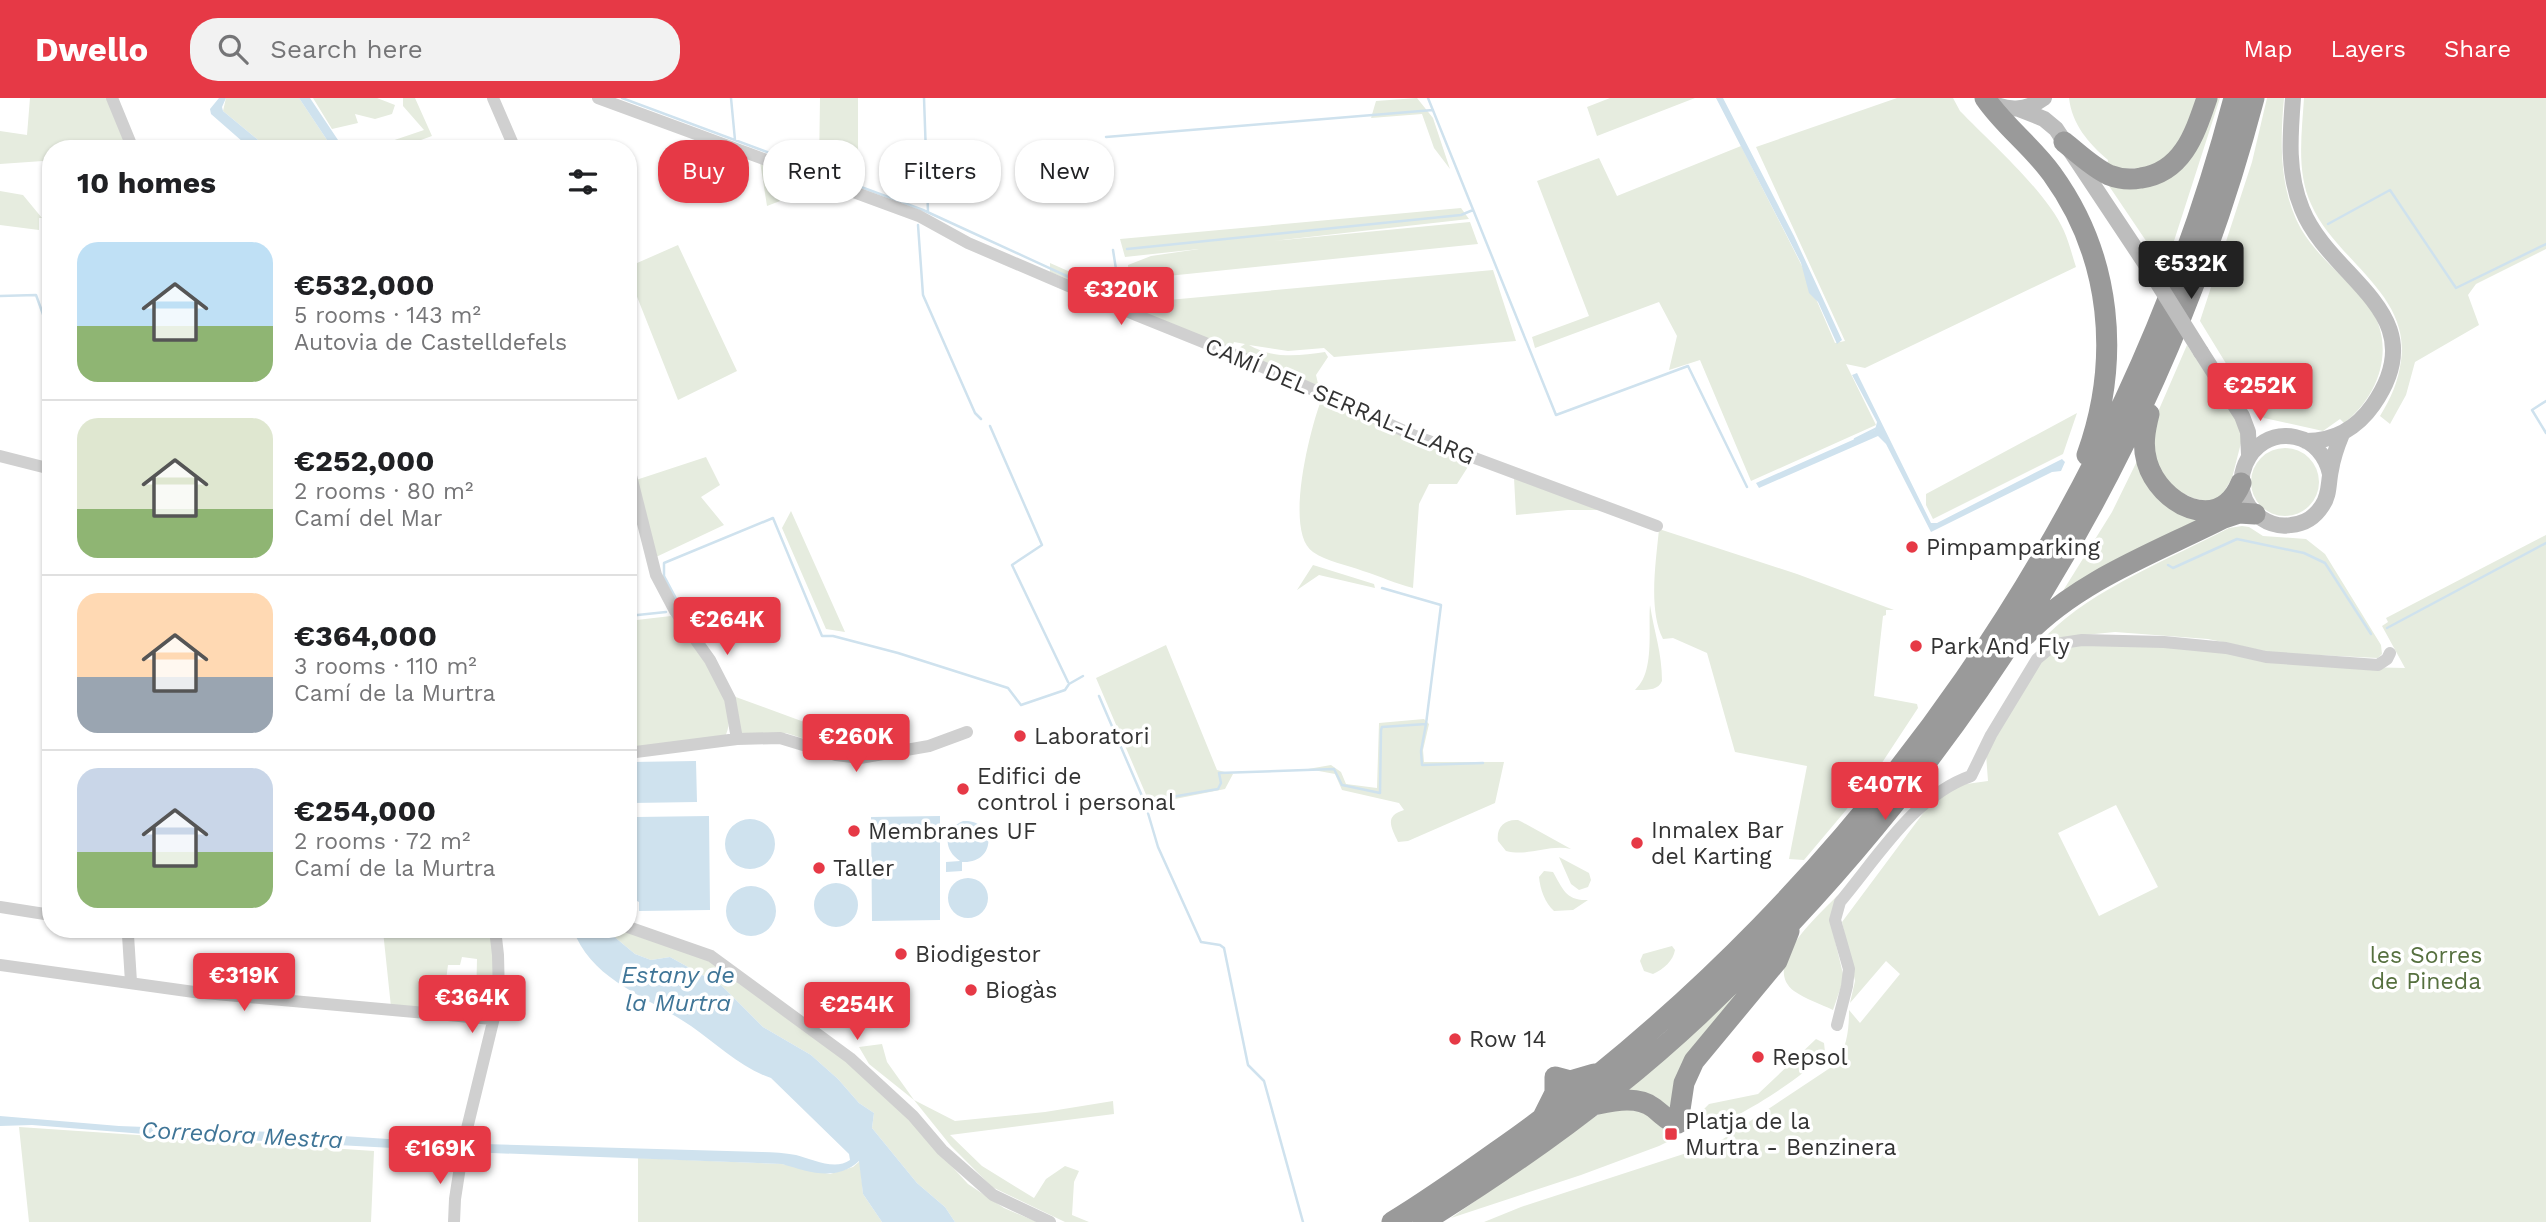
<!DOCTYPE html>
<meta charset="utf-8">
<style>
body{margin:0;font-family:"Work Sans",sans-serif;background:#f2f2f2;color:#202124;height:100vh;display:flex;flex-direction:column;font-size:26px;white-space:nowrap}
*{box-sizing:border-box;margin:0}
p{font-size:23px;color:#757577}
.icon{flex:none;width:38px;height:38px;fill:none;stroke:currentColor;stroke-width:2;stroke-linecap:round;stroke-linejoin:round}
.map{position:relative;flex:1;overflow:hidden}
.side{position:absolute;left:42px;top:42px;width:595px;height:798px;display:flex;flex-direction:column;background:#fff;border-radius:28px;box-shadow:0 2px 5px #0004}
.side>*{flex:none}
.guide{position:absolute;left:658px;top:42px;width:665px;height:63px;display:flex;gap:14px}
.price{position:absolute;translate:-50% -60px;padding:0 16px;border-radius:7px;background:#e63946;color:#fff;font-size:23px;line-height:46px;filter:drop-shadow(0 2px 4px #0008)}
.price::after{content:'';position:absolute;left:50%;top:42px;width:21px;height:16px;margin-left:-10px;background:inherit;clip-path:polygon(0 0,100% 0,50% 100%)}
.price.active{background:#222;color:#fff}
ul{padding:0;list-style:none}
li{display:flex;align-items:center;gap:21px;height:175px;padding:0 35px}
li+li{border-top:2px solid #e0e0e0}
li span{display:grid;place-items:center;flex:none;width:196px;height:140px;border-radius:21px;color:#555}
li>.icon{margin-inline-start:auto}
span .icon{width:84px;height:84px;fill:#fffc;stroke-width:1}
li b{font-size:30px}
h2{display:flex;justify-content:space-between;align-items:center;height:84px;padding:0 35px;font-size:30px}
.chip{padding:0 24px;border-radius:28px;background:#fff;box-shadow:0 2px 5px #0004;font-size:24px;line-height:63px}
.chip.active{background:#e63946;color:#fff}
header{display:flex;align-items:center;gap:42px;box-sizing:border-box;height:98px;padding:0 35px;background:#e63946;color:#fff}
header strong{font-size:33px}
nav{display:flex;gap:38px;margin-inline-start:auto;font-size:24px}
.search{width:490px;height:63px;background:#f2f2f2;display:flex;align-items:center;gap:18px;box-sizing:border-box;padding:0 24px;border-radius:28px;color:#757577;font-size:26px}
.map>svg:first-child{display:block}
</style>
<header>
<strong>Dwello</strong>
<div class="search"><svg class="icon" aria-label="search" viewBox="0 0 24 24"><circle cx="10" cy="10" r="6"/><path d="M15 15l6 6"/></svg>Search here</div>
<nav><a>Map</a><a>Layers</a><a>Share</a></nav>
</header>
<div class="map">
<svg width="2546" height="1124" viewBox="0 0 2546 1124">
<rect width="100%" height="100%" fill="#fff"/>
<path fill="#e6ecdf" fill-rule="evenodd" d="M30,0H109L130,51H51V70H45L43,63L0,66V33L27,37Z
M226,0H299L333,51H269L223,13Z
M313,0H377L395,7L392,16L375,21L355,16L358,25L332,31Z
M403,0H415L432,38L396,51H368L424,32L403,8Z
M820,0H858V85L819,69Z
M1417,0L1433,20L1450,71L1434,50L1422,16L1371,20L1376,3Z
M1610,0H1695L1597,38L1587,9Z
M1897,0H1953L1960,13C1990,44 2047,94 2064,133C2069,144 2072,157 2076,169L1865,270L1846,266L1876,327L1751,383L1700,262L1669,272L1677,238L1659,204L1535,250L1532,239L1589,218L1537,83L1599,60L1617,98L1741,48L1801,166L1835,245L1845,243L1756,49Z
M2069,0H2197C2192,14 2188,36 2179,48C2163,71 2133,74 2107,68L2108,62C2088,45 2072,26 2069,0Z
M2213,0H2220L2165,171L2105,82L2149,85Z
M2267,0H2284C2280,44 2279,91 2301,131C2319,161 2347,180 2368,207C2397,246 2380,298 2344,325L2340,321L2323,333L2264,320L2252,308L2200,223L2252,64Z
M2304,0H2546V151L2476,186L2468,197L2479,227L2415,264L2406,297L2390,326L2380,318C2391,300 2398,284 2401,263C2411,195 2335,162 2311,106C2296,74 2302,34 2304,0Z
M760,64L797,77L801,95L767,108Z
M0,93L23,97L42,120H39V132L0,127Z
M1461,110L1469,121L1273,143L1470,124L1478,146L1129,182L1128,167L1151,158L1199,151L1125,159L1120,141Z
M678,147L737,273L678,302L628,176V169Z
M1050,165L1113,193L1112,169L1119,174L1123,203L1050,174Z
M1493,172L1516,243L1334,259L1324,250L1288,253L1249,247C1273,261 1299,258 1325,254L1328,259L1316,277L1319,290L1238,255L1239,250L1245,246L1234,244L1231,251L1138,214L1136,205Z
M2187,247L2239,325L2242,341L2232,380L2221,399L2209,404L2193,400L2178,393L2159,373L2153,348L2154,323Z
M1322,300L1471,364L1457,386H1429L1419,406L1413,490C1396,486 1380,478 1363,473C1347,467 1326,463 1313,454C1283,434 1311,327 1322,300Z
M2077,315L2063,356L1933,421L1926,407V396Z
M2251 384a34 34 0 1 1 68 0a34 34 0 1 1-68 0Z
M706,359L720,387L701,399L724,427L656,459L636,382Z
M2139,359L2149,387L2213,419L2061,496L2112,414Z
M1514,380L1603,412H1568L1516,417Z
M791,413L845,534L826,531L782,430Z
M2242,428L2249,429L2263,438L2306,441L2325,456L2381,547L2382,556L2378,560L2274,555L2208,541L2115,534L2074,538L2048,548L2047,537C2094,490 2170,461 2229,430Z
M1659,431L1797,476L1894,512H1886V517L1883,518L1874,598L1917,606L1918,610L1868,686L1804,762L1789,761L1807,668L1735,654L1707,555L1673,540L1663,541C1648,511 1656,464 1659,431Z
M2546,437V1124H1484L1521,1109L1705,1049L1723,1041L1836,966C1847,949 1849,932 1849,912L1860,925L1900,876L1886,863L1850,905L1855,883L1842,824L1927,710L1959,687L1988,683L1986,656L2042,560C2101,525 2246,561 2315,568C2345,570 2375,569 2405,570L2382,528L2388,524L2386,520ZM2116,707L2158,789L2099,818L2058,735Z
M1313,467L1374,486L1375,490L1319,477L1297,492Z
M1650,507C1654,534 1662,554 1662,583C1658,593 1645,592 1635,592C1655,575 1648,532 1650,507Z
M671,518C690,543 745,608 724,640L628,651V523Z
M1166,547L1217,672L1233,676L1225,691L1150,706L1096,580Z
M733,598L834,635L842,649L850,655L786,635L740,637Z
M1424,621L1429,626L1423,652L1424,664H1504L1495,705L1408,743L1398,744C1391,729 1384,718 1404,712L1399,705L1342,692L1335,676L1308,671L1331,667L1341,674L1346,686L1377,690L1379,625Z
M1518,722L1522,724L1571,751C1549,746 1528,759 1506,753L1498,743C1496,730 1504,721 1518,722Z
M1559,759L1589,775L1591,782L1588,789L1579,792L1571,786Z
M1544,773L1553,774C1563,791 1566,803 1588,802L1573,812L1554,813C1545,805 1540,791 1539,779Z
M1838,797L1830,822L1844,880L1833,912C1821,906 1805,901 1794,893C1760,867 1820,816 1838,797Z
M605,831H621L708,859L835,954L903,1015L968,1086L1004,1110L1037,1124H955L945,1109L917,1085L872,1030L874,1015L859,1005L838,981L811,957L763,929L722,888L670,859L651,862L635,856Z
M383,833L490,836C495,861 501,895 487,916L391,909ZM462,859L477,861L476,906L443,904L448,867H460Z
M1672,848L1675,852C1673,863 1664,871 1653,876L1644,873L1640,863L1643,856Z
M1768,863L1677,982L1669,1012L1655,998L1628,993Z
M1816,941L1824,945L1825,954C1813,973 1728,1029 1706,1028L1699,1016L1709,1006L1758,996Z
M882,946L887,964L914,1002L955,1023L1045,1014L1113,1003L1114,1016L950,1037L982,1068L1034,1100L1046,1081L1065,1068L1079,1073L1074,1084L1072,1117L1089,1124H1065L992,1089L951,1048L914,1002L869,966L859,949Z
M1627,1007L1661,1024L1673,1041L1659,1048L1581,1077L1451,1120L1606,1011Z
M19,1029L374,1053L371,1124H29Z
M638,1060L782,1066L830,1076L853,1069L860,1063L863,1096L882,1124H638Z"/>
<path fill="#cfe2ee" d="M219,0H226L222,9L223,13L269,51H251L211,16L210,11Z
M299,0H310L344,51H333Z
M1716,0H1723L1794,138L1842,242L1837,246L1818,204L1809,195L1801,165Z
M1857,275L1931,425H1937L2062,361L2065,364L2061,373L2052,374L1931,434L1886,346L1878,338L1759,390L1756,385L1875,332L1877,324L1852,277Z
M696,663L697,704L632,705L631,664Z
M709,718L710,812L639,813V804L637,803L636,719Z
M940,718V822L872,823L871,719Z
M725 746a25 25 0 1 1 50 0a25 25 0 1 1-50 0Z
M963,723C997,721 997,766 962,764V773L946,774V764L960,763C943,752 943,731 963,723Z
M948 800a20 20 0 1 1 40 0a20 20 0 1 1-40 0Z
M814 807a22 22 0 1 1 44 0a22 22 0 1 1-44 0Z
M726 813a25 25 0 1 1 50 0a25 25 0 1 1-50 0Z
M573,831H605L635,856L651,862L670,859L722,888L763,929L811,957L838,981L859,1005L874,1015L872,1030L917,1085L945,1109L955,1124H882L863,1096L859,1063C836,1084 809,1074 782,1066L467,1054L169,1038L32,1027L0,1028V1018L119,1028L298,1035L448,1045L762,1054C773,1054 785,1055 796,1057C812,1061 835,1073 850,1062L849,1056L771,980C741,970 717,946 691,928C649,899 591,883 573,831Z"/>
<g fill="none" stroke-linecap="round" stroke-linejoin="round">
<path stroke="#cfe2ee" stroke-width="2.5" d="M622,0L923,112L1121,203L1113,152
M731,0L735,42
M924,0L928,114
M1428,0L1556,317L1688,268L1747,389
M1106,39L1433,12
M2328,126L2390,92L2456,190L2546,146
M918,127L923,197L975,315L981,321
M1127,151L1461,117L1473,112
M0,198L36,197L44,219H51
M2546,303L2532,312L2546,335
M990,328L1042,447L1012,467L1068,584
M1855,341L1877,330
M2168,467L2173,470L2237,441L2304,455L2325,465L2371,536
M1382,490L1441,507L1426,626
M680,508L664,478V465L773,420L822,538H833L898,555L1008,590L1021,607L1065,592L1069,586L1083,578
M628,518L666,514
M2387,530L2546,445
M1099,598L1145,705L1158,749L1201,844L1220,847L1224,850L1248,967L1264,983L1303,1124
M1154,702L1218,691L1221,685L1219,675L1334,671L1342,687L1380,695L1381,632L1382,629L1426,626L1421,653L1422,667L1483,665"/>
<path stroke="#d0d0d0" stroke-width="12" d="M112,0L133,51
M493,0L515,51
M598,0L919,118L968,145L1136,217L1245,261L1413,337L1657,428
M0,358L51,371
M628,366L656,477L675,513L710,562L730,601L737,641L628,655
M737,641L780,640L836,657L860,660L929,648L967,634
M0,809L51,817
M628,829L711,858L850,960L913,1018L942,1052L993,1097L1050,1124
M122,831L128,837L131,884
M0,867L194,894L492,921
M1837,927L1847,888L1849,871L1835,822L1840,804C1878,759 1914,698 1971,678L1991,637L2037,561L2049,551L2062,545L2082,542L2164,544L2226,550L2266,559L2378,567L2387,561L2390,555
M454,1124L455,1101L464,1043L499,899L498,857L495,831"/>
<path stroke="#bdbdbd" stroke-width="16" d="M2293,0C2290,38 2287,75 2302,111C2331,183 2437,215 2373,307C2357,330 2334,343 2306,343
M1987,2C2006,14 2027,13 2044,0
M2019,11L2044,21L2056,31L2149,171
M2201,254L2242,318L2248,334L2249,357
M2330,376C2326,358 2314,343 2295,339C2248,329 2221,394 2261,420C2270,426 2280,429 2291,427C2304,426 2315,419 2322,408C2330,397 2328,385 2331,372C2333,359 2337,348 2342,336"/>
<path stroke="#9a9a9a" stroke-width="21" d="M1985,0C2004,28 2032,48 2052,76C2112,159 2121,262 2087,357
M2064,44C2078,55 2092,69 2109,77C2119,81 2130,82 2141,80C2183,74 2195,35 2207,0
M2149,316C2145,332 2142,347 2147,364C2159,406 2219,438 2241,385
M2026,537C2079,482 2157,454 2224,420L2239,415L2255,416
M1593,1007C1613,1003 1637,997 1654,1010C1663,1017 1667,1023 1678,1025L1684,985L1694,963L1777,863L1789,833
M1543,1019L1555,995V979L1570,983L1594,976
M1392,1124C1435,1098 1476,1068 1517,1039C1864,788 2125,414 2234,0
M1423,1124C1520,1064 1615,996 1699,917C1963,668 2161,352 2254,0"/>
<path stroke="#bdbdbd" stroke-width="16" d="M2149,171L2201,254"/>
</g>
<g fill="#e63946" stroke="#fff" stroke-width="2.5">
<circle cx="1912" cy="449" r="7"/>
<circle cx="1916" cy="548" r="7"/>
<circle cx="1020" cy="638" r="7"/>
<circle cx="963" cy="691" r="7"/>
<circle cx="854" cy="733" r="7"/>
<circle cx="1637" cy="745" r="7"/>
<circle cx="819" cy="770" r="7"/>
<circle cx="901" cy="856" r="7"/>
<circle cx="971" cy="892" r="7"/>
<circle cx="1455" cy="941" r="7"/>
<circle cx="1758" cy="959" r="7"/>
<rect x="1664" y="1029" width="14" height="14" rx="3.5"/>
</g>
<g text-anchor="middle" stroke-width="7" stroke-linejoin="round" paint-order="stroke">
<g font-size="23" fill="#333" stroke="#fff">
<text transform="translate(1340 303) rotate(23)" y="8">CAMÍ DEL SERRAL-LLARG</text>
</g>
<g font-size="23" fill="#333" stroke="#fff" text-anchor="start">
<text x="1926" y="457">Pimpamparking</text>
<text x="1930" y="556">Park And Fly</text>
<text x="1034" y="646">Laboratori</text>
<text x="977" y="686">Edifici de<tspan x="977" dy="26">control i personal</tspan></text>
<text x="1651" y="740">Inmalex Bar<tspan x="1651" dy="26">del Karting</tspan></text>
<text x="868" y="741">Membranes UF</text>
<text x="833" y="778">Taller</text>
<text x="915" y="864">Biodigestor</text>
<text x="985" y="900">Biogàs</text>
<text x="1469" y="949">Row 14</text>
<text x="1772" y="967">Repsol</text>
<text x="1685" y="1031">Platja de la<tspan x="1685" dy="26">Murtra - Benzinera</tspan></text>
</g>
<g font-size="23" fill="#56703f" stroke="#fff">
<text x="2426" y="865">les Sorres<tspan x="2426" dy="26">de Pineda</tspan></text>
</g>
<g font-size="24" font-style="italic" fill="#3f7597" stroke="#fff">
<text x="678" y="885">Estany de<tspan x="678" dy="28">la Murtra</tspan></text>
<text transform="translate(242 1037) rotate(3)" y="8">Corredora Mestra</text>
</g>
</g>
</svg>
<b class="price active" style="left:2191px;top:203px">€532K</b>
<b class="price" style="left:1121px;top:229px">€320K</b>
<b class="price" style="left:2260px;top:325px">€252K</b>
<b class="price" style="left:727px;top:559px">€264K</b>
<b class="price" style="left:856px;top:676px">€260K</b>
<b class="price" style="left:1885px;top:724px">€407K</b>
<b class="price" style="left:244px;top:915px">€319K</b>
<b class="price" style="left:472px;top:937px">€364K</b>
<b class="price" style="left:857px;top:944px">€254K</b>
<b class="price" style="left:440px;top:1088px">€169K</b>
<div class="guide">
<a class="chip active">Buy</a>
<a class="chip">Rent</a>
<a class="chip">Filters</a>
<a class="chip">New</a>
</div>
<section class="side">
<h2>10 homes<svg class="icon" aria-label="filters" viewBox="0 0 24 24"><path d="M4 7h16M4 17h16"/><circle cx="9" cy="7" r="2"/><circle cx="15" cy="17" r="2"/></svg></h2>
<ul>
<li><span style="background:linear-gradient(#bfe0f5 60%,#8fb573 0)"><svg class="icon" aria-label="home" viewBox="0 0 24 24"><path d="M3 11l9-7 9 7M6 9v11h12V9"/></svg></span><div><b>€532,000</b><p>5 rooms · 143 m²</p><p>Autovia de Castelldefels</p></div></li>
<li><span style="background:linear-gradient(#dfe7d0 65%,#8fb573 0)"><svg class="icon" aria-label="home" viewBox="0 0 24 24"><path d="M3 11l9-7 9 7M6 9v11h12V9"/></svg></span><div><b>€252,000</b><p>2 rooms · 80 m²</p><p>Camí del Mar</p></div></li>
<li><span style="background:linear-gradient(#ffd9b3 60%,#9aa5b1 0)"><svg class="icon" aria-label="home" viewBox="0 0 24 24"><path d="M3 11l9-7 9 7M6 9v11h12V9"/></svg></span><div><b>€364,000</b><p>3 rooms · 110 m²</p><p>Camí de la Murtra</p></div></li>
<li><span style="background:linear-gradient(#c9d6e8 60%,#8fb573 0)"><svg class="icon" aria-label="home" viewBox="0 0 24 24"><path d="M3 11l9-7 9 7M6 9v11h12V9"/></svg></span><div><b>€254,000</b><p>2 rooms · 72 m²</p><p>Camí de la Murtra</p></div></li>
</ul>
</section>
</div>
